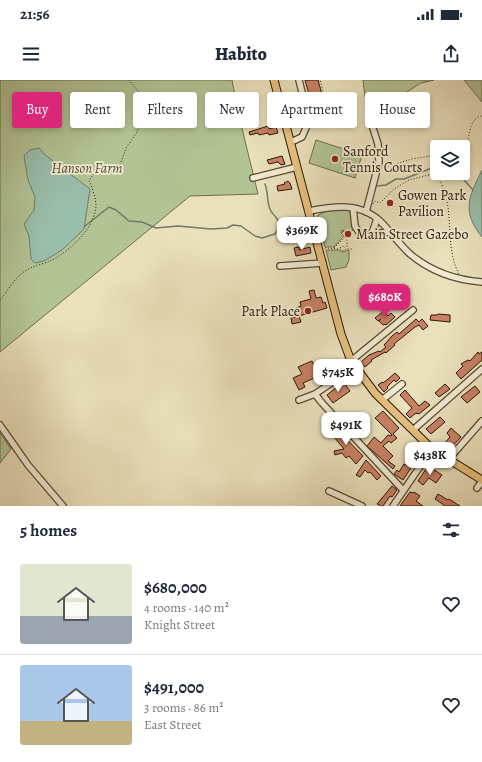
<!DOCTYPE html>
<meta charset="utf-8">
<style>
body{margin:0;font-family:Alegreya,serif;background:#f2f2f3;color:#1f2937;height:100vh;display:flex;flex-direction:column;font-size:15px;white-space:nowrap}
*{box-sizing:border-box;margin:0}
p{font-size:13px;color:#747a83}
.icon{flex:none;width:22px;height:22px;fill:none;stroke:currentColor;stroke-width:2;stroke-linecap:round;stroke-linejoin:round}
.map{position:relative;height:426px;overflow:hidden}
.drawer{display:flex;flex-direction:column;background:#fff;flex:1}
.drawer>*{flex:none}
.hud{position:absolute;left:12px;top:12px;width:458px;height:36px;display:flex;gap:8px}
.fabs{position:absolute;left:430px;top:60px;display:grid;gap:8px}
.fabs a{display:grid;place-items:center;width:40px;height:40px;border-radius:4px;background:#fff;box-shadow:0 2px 6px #0003;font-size:20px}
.price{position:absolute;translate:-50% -34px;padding:0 9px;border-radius:8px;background:#fff;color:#222;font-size:13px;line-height:26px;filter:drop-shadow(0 1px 2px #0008)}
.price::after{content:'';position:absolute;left:50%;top:24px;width:12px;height:9px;margin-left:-6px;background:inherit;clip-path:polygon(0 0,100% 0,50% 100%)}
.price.current{background:#db2777;color:#fff}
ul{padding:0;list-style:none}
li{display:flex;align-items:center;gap:12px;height:100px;padding:0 20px}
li+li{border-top:1px solid #e0e1e3}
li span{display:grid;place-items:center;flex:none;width:112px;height:80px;border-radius:4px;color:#555}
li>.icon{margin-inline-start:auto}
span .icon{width:48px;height:48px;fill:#fffc;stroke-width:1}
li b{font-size:17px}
h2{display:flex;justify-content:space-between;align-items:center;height:48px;padding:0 20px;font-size:17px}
.tag{padding:0 14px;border-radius:4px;background:#fff;box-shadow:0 2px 6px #0003;font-size:14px;line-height:36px}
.tag.current{background:#db2777;color:#fff}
.status{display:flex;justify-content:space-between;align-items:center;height:28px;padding:0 20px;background:#fff;direction:ltr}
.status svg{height:11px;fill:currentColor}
header{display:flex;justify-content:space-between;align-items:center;height:52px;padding:0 20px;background:#fff;font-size:18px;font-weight:800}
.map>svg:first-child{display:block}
</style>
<div class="status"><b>21:56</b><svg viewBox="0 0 49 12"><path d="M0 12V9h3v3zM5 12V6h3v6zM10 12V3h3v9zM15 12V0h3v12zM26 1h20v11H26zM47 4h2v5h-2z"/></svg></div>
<header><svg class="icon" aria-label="menu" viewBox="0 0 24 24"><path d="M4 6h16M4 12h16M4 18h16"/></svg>Habito<svg class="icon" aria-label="share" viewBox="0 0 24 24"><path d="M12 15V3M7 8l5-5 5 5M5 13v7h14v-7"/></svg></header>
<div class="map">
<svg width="482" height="426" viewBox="0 0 482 426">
<rect width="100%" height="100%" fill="#eae0bc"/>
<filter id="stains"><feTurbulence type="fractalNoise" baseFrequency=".005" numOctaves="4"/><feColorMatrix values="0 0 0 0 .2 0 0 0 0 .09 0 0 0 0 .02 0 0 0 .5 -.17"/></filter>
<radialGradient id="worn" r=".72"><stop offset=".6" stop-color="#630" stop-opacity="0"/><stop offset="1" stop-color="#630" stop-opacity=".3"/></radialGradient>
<path fill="#b2c394" stroke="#6e6d4a" d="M0,0H232L238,32L258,114L190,116L0,272Z
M363,0H434L421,3L402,15L374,22L365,17Z
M464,0H482V22Z
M316,60L362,75L355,98L309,83Z
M339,129L349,130L354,145L353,150L350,153L342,150L341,153L344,156L334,167H325L317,136L324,132Z
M326,170H339L342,172L349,170V180L346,187L331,190Z
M0,353L11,369L0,383Z"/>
<path fill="#99beab" stroke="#6d7b67" d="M39,68L44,74L90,109L84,149L62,170L44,181L35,183L31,179L29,156L24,144L34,130L35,117L28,100L24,76L30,70Z
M482,90V157C461,131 469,117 482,90Z"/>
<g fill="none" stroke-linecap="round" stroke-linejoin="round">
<path stroke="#6d7b67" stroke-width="1.5" d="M458,93L473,110
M377,106L386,105L396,99H404L437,86
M85,146L109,127L116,130L129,141L142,142L156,148L178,146L211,149L227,148L233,145L241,146L255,156L262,158L275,154C286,138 271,138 269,126C267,119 268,112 265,104"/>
</g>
<path fill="#c98064" stroke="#2a1700" d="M305,0H318L328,36L316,40Z
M268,46L269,49L276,47L278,53L269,55L268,53L259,55L258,53L250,55L249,52Z
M282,76L285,84L281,85L278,82L269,84L267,80Z
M288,101L290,103L292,109L278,111L277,106L285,104L284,103Z
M299,167V170L310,167L311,173L296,176L294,168Z
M314,210L316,218L321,217L323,223L325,222L327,228L299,236L301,242L292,244L291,238L295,237L294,234L297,233L296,228L301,226L300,222L311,219L309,211Z
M384,231L388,236L391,233L395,237L386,245L385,244L383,245L379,241L381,239L378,241L375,238Z
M438,234L450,235V242L430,240L431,235H437Z
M416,239L419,242L422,239L428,246L423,250L419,245L415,247L394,264L395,265L386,273L385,272L371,280L372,281L365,287L361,282L369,275L379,271L380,272L386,267L384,265L392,256L397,252L399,254Z
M478,272L479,274L482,272V280L461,299L456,293L463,286L461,284L468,280L470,281Z
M337,279L341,285L326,294L323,288Z
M312,281L319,296L303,303L305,307L299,310L293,298L302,294L298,287Z
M395,293L400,298L396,302L394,300L387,307L388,308L384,312L378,305L382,302L383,303L387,300Z
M343,302L350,311L333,323L327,315Z
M445,304L450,309L439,317L435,313Z
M475,306L480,312L467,323L461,317Z
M405,310L419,326L425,321L430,325L419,334L416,333L410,338L406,334L412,328L400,315Z
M383,331L399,348L393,354L397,358L391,363L389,361L383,366L393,376L388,381L395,386L393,389L367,366L374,357L381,363L388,355L391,356L392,355L375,338Z
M440,337L445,342L431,354L426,349Z
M331,343L363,376L356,384L349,376L346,378L342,373L335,375L334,371L344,369L334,357L336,356L333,352L328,347Z
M451,348L461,357L449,370L443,365L450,357L447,353Z
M416,367L421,372L413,381L408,376Z
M366,380L381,396L377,400L370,392L368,393L365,390L360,397L356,395Z
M404,384L411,388L403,400L394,394L397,390L399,392Z
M428,386L442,395L436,403L429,398L423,405L418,401Z
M392,406L397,410L392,417L390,416L383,426H381L377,424Z
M410,412L413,413L414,412L420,416L416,421L423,426H400Z
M438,414L448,420L449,419L460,426H444V425L435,419Z"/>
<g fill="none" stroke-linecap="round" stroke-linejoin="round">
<defs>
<path id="minor" d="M291,62L302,57L309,41L299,0
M253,98L297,87
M353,128L355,146L360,154L365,155L389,152
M309,131C334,126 361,122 381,142C391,152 399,164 410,174C430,191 455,200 482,202
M366,132L379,82L378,64L371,42
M372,153L377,139
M280,186L323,183
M351,281L413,230
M315,314L322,323L403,410
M299,320L315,314L355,287
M382,320L402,304
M0,345L28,385L63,426
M413,350L482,289
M448,380L482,341
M443,384L447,379
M477,408L482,401
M329,411L362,426
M393,426L432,369"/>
<path id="major" d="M274,0L341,254L351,281L375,313L432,369L482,400"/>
</defs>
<use href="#minor" stroke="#5a492f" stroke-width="8"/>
<use href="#major" stroke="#2a1700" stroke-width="9"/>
<path stroke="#2a1700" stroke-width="1" stroke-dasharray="1 2" stroke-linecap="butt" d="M314,43L327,40L330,37L320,0
M460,67L467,62C471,52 469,39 482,36
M431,77C437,94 445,109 448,127C451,149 448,173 459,194
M383,88L412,79L437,75
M373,124L375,121L380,123L394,109L409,100L436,93
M347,152L342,151L347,160V168
M325,168L340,169L343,171L346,169H352
M334,168L345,157
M340,168L343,166L345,168
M0,220C7,212 13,201 21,194C30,186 42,185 52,180C71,170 96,147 96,124C95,116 92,107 89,100L94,94L106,93L119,88L126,68L137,52L146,21L129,0"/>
<use href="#minor" stroke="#f1ebd3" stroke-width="5.5"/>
<use href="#major" stroke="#e5c07e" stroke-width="7"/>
</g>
<g fill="#8f2418" stroke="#f1ebd3" stroke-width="1.5">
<circle cx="335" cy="79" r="4"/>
<circle cx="390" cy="123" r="4"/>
<circle cx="348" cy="154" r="4"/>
<circle cx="308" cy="231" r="4"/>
</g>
<g text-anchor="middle" stroke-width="3.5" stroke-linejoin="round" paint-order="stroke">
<g font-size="14" fill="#2a1700" stroke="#f1ebd3" text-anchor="start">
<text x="343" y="76">Sanford<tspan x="343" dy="16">Tennis Courts</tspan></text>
<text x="398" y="120">Gowen Park<tspan x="398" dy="16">Pavilion</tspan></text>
<text x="356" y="159">Main Street Gazebo</text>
<text x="300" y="236" text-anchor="end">Park Place</text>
</g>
<g font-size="14" font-style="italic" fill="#534b2c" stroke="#f1ebd3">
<text x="87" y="93">Hanson Farm</text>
</g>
</g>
<rect width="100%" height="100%" filter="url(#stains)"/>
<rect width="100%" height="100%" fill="url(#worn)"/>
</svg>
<div class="fabs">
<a><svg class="icon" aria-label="layers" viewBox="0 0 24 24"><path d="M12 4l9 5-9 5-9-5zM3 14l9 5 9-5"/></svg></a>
</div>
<b class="price" style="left:302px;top:171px">$369K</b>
<b class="price current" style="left:385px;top:238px">$680K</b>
<b class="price" style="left:338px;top:313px">$745K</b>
<b class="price" style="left:346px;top:366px">$491K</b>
<b class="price" style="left:430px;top:396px">$438K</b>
<div class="hud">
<a class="tag current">Buy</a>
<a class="tag">Rent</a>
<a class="tag">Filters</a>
<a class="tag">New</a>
<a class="tag">Apartment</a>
<a class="tag">House</a>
</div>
</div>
<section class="drawer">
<h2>5 homes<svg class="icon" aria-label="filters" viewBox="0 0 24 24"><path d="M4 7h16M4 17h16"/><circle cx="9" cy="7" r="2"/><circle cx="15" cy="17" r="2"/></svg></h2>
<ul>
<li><span style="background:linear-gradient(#dfe7d0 65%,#9aa5b1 0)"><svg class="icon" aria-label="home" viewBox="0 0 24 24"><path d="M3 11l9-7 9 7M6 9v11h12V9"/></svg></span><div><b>$680,000</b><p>4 rooms · 140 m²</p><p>Knight Street</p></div><svg class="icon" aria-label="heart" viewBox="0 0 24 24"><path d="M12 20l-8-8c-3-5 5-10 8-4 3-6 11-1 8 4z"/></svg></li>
<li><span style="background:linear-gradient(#a9c7e8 70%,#c2b280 0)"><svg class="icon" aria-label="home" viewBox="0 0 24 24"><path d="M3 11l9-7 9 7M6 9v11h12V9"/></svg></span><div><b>$491,000</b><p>3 rooms · 86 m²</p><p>East Street</p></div><svg class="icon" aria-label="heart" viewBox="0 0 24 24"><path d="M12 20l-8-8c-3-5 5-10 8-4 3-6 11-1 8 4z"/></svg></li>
</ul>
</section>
